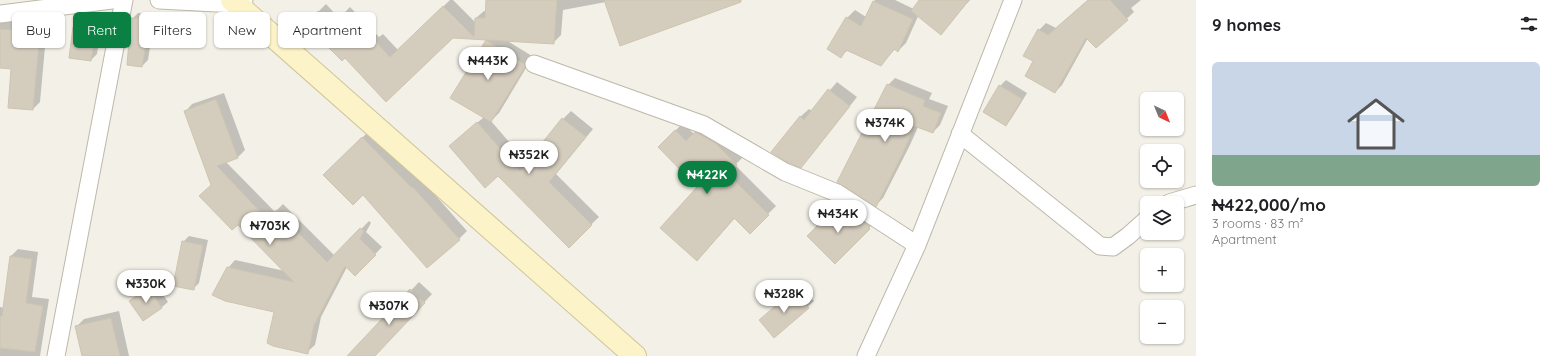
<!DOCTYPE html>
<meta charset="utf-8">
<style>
body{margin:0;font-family:Quicksand,sans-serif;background:#f6f6f6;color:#202124;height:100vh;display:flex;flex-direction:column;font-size:15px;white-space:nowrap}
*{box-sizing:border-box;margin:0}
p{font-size:13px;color:#757577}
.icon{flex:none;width:22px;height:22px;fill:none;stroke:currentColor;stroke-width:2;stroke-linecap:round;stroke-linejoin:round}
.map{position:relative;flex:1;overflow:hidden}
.details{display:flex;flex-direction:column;background:#fff;width:360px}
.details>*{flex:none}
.banner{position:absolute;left:12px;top:12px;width:380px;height:36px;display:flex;gap:8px}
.needle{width:26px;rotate:137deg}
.controls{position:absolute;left:1140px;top:92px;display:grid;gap:8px}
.controls a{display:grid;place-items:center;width:44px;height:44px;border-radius:6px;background:#fff;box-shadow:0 1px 3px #0004;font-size:20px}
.price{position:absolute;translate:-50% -34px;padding:0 9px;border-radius:14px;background:#fff;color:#222;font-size:13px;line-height:26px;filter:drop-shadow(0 1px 2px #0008)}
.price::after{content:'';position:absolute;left:50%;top:24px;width:12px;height:9px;margin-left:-6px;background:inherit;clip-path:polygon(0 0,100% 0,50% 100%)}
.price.on{background:#0b8043;color:#fff}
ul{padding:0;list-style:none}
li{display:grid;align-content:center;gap:8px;height:212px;padding:0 16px}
li span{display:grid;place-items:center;height:124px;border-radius:6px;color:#555}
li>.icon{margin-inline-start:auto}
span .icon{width:72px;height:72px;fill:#fffc;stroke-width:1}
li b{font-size:17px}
h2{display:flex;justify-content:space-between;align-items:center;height:48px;padding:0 16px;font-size:17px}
.pill{padding:0 14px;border-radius:6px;background:#fff;box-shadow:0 1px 3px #0004;font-size:14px;line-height:36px}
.pill.on{background:#0b8043;color:#fff}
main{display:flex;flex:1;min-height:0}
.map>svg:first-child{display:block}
</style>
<main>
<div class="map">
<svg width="1196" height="356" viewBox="0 0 1196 356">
<rect width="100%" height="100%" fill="#f3f0e7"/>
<path fill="#0003" d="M450,0H453L476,23V18L484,11H487V0H724L606,2L563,10L561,35L553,43L506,40L532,56V58L499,113L491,121L528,164L547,146L563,119L571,111L593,129L556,174L599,217L569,246L498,175L458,139L484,117L486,41L489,39L453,37L386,100L345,57L306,24L326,4L339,18L350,7L379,37L383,34L398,50Z
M875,0H895L920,12L906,43L898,51L895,49L881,65L848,50L841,56L847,18L855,10L866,17Z
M925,0H970L951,21Z
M1088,0H1141L1131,8L1134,12L1096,47L1088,38L1062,85L1055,92L1035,61L1039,30L1046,23L1056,28Z
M138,13L155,14L148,60L142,66L132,19Z
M0,21L47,25L40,102L33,109L12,68L0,67Z
M80,21L102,24L97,54L91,60L70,57L74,27Z
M895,78L932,93L929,99L948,106L940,125L933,132L918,127L910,145L883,198L876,205L888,85Z
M1006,80L1027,93L1011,119L1005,125L984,112L1000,86Z
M837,82L857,97L809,158L801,166L800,117L809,109L812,111Z
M224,93L245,150L238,157L226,162L275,212L283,204L335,256L369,221L371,223L366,232L382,247L355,275L347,267L321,317L315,345L307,352L275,311L228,268L235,260L285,271L212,185L185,112L192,104Z
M683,123L694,134L703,125L744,156L735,165L776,206L750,232L735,218L705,252L698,187L659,147Z
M370,130L421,179L467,231L459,239L325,175Z
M847,198L877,220L835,262L809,236Z
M189,236L208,240L199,283L193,289L183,242Z
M18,249L38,252L32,297L49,299L40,356H0V307L4,308L11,256Z
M419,282L432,294L374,356H348Z
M155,283L168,302L162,307L143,320L131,301Z
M800,285L814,301L774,336L760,320Z
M119,311L129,356H83L76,327L84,319Z"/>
<path fill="#d4ccbd" stroke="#cec5b0" d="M486,0H557L554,44L453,38L386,102L345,58L342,61L305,24L318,11L331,25L341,14L371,44L374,40L390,57L443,6L474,37L475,18H485Z
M604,0H741V2L620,46Z
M919,0H969L941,35L911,11Z
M1088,0H1110L1128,20L1096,48L1086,38L1055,93L1025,76L1033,61L1023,56L1038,29L1048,35Z
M873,1L913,19L898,52L894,49L881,66L846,50L841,58L827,49L846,17L861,26Z
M131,18L150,19L142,67L127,65Z
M73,27L96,30L91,61L69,58Z
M0,29L40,32L33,110L8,108L11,69L0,68Z
M486,40L524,64L525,67L491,122L450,98Z
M887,84L925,100L923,106L941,113L933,133L914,126L903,153L876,207L837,182Z
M999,85L1022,99L1006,126L983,112Z
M828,89L850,106L801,168L789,163L771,152L800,116L804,120Z
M216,99L238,158L217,166L267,219L276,210L327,262L360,228L364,231L360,239L376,255L355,276L345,266L314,325L308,354L273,346L267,343L274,312L225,301L212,295L227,267L294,282L238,225L232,230L199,196L211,185L184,111Z
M562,118L586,137L549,182L592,225L569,248L498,176L485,188L449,146L477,122L520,171L545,146L542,143Z
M675,130L686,141L695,132L715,143L737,165L728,174L769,215L750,234L734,218L697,261L660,228L697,187L658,147Z
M362,137L412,188L413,187L460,240L427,268L363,195L353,205L323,175Z
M838,205L867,225L870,229L835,264L807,236Z
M182,241L203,245L194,290L173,286Z
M10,256L32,259L26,303L43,306L35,352L0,348V316H2Z
M149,288L162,308L143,321L129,301Z
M410,289L425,303L375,356H347Z
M794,290L809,308L774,338L759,320Z
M111,318L120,356H82L75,326Z"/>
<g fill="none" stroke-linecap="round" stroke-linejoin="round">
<defs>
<path id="street" d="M159,0L236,4L244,0
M0,14L112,0
M534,64L704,125L785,172L837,193L917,245
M960,134L1100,246L1113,247L1128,236L1147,219
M1169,203L1196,195
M56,356L124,0
M866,356L917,245L1013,0"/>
<path id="secondary" d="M232,0L635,356"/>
</defs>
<use href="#street" stroke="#beb8aa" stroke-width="19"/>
<use href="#secondary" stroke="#d0c598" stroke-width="24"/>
<use href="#street" stroke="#fff" stroke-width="17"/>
<use href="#secondary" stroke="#fcf3c8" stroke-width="22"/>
</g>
</svg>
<div class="controls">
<a><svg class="needle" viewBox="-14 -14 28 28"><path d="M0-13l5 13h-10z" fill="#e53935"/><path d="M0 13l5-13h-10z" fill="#757577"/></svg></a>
<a><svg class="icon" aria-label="locate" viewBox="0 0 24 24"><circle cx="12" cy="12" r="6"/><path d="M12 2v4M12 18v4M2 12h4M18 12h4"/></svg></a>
<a><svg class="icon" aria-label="layers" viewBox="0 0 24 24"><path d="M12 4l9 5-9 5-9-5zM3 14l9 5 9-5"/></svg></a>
<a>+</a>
<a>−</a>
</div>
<b class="price" style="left:488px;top:81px">₦443K</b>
<b class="price" style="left:885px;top:143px">₦374K</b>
<b class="price" style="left:529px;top:175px">₦352K</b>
<b class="price on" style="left:707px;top:195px">₦422K</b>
<b class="price" style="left:838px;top:234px">₦434K</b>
<b class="price" style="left:270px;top:246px">₦703K</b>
<b class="price" style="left:146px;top:304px">₦330K</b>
<b class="price" style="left:784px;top:314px">₦328K</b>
<b class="price" style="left:389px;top:326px">₦307K</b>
<div class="banner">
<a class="pill">Buy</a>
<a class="pill on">Rent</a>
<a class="pill">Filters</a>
<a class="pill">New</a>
<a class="pill">Apartment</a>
</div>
</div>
<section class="details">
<h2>9 homes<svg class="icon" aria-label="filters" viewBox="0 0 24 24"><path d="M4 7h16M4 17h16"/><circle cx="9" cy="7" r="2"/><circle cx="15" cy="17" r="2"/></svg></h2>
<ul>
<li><span style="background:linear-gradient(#c9d6e8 75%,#7fa58c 0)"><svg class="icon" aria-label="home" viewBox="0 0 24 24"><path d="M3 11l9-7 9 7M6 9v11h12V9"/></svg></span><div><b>₦422,000/mo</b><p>3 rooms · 83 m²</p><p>Apartment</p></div></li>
</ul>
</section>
</main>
